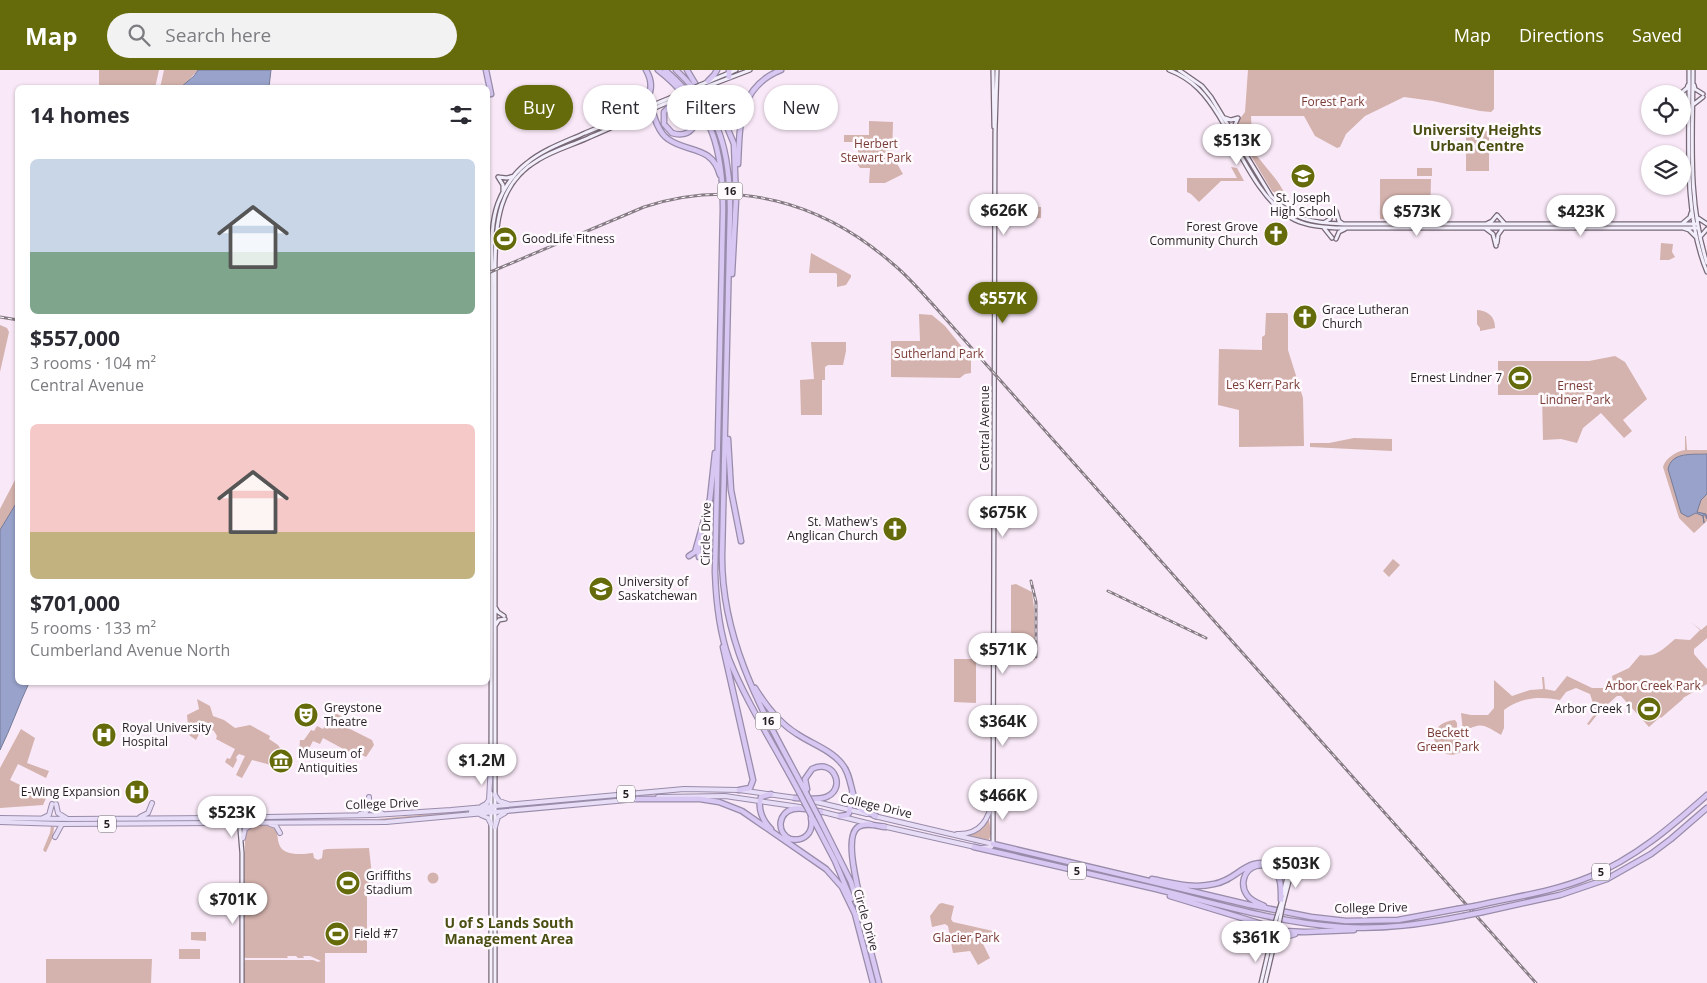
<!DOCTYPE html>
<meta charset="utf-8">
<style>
body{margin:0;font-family:"Open Sans",sans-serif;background:#f2f2f3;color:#2b2b33;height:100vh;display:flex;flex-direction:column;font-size:19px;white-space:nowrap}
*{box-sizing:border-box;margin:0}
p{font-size:16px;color:#7c7c81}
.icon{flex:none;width:28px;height:28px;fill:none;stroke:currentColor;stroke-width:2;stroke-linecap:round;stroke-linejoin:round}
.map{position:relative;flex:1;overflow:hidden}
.details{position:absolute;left:15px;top:15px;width:475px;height:600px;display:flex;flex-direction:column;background:#fff;border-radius:8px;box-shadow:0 1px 4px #0004}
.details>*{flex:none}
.guide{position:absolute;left:505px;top:15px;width:475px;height:45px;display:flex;gap:10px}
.fabs{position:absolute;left:1641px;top:15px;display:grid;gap:10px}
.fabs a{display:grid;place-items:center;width:50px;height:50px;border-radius:50%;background:#fff;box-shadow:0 1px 4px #0004;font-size:25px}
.price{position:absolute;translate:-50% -42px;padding:0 11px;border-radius:18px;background:#fff;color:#222;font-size:16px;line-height:32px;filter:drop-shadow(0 1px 2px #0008)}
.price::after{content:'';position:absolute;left:50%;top:30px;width:15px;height:11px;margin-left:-8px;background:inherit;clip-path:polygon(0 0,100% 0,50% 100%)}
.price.active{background:#656a0a;color:#fff}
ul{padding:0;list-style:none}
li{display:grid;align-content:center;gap:10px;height:265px;padding:0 15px}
li span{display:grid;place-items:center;height:155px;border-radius:8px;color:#555}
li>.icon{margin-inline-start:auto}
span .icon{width:90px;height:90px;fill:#fffc;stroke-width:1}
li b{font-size:21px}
h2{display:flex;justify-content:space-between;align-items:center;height:60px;padding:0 15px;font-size:21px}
.chip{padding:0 18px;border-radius:22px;background:#fff;box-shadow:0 1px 4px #0004;font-size:18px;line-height:45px}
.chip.active{background:#656a0a;color:#fff}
header{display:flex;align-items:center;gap:30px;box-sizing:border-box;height:70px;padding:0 25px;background:#656a0a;color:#fff}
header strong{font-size:24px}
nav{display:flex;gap:28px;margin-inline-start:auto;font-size:18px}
.search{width:350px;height:45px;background:#f2f2f3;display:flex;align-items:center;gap:12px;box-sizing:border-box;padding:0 18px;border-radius:28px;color:#7c7c81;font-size:19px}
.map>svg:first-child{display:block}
</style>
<header>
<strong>Map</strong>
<div class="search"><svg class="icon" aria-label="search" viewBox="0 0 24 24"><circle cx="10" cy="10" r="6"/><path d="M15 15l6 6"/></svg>Search here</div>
<nav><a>Map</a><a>Directions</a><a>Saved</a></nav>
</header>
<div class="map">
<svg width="1707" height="913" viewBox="0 0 1707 913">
<rect width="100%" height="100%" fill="#f9e8f7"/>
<path fill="#d4b2ad" d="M99,0H159L155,18L99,17Z
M164,0H198L182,17L160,18Z
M1248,0H1494V39L1491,42L1480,41L1433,31L1404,27L1365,46L1346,64L1340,77L1337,78L1315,66L1304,46H1251C1252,57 1250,71 1254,82C1255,85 1259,88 1261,91C1271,104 1282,114 1287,130L1272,121L1241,69L1235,60L1236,54L1245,42Z
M869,51L893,52L892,85L903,104L885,113H869L870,98H860L858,95V72H844V65H869Z
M1466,61H1489V101H1466Z
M1231,97L1237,98L1244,111H1221L1199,132L1191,124L1187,122V108H1237Z
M1417,98H1432V106H1417Z
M1380,109H1431L1430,150L1380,149Z
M998,137H1041V148L998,151Z
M1661,173L1673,174L1672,182L1675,187L1669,190H1660Z
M811,183L851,205V207L846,215L837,217V204L835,203H809Z
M1477,240C1488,241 1495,246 1495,258L1480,261V258L1477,254Z
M1266,243H1287L1288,245V280L1303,328L1304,376L1239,377V340L1218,335L1219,279L1262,280V267L1265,265Z
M919,244L932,245L945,256L971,288V303L965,304L960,308L891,307V271H920Z
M0,255L7,258L9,262L0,302Z
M811,272H846V281L843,295H828L825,297V310H822V345H801L800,310L814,309Z
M1615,286L1625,292L1647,329L1623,350L1632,361L1624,368L1601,343L1583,358L1577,373L1561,369L1543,370L1542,325H1498V291H1589Z
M1685,366H1686L1687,380H1707V384L1682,385L1669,395L1688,447L1695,444L1701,430L1707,424V451L1694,463L1679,448L1663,397C1665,389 1676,381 1685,380Z
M1354,368L1392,369V381L1310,377V373H1329Z
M17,400V432L0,460V439L15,410Z
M1393,489L1400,495L1389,507L1383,501Z
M1016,514L1032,522L1034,538L1035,590H1011V515Z
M1691,552L1701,560L1707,555V568L1694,579V584L1707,599V614L1683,628V629L1661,648L1660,647L1649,657L1621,626H1617L1600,641L1589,655L1587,654L1596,642L1590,624L1576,618L1566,622L1560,630C1540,626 1521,627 1504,640V658L1501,665C1483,654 1481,652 1463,662L1461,643L1471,645H1488L1494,638V610L1512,626L1530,620L1543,619L1542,607H1544L1545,619L1555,621L1567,606L1592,618H1614L1612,606L1629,598L1640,585C1656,588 1663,579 1675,569L1690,570L1700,560Z
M954,589H976V633L954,632Z
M197,629L210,636L213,646L224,650L235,658L250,655L270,666L269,669L278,675L282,681L277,691L271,695L252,690L242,708L236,705L245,686L239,684L236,687L237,690L233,698L225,692L227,688L230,689L235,679L216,669L217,666L214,661L203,656L196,670L189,665L187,645L199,639Z
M333,642L345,648L342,655L372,670L374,675L366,687L354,681L349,682L323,668L320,674L313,671L305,686L299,683L300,670H304L311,660L314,661L317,656L323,659Z
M1455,650L1457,653V661L1465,679C1439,701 1416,654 1455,650Z
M21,659L35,668L27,693L49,701L46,708L18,694L10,710L46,728L43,735L0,738V698Z
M481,739L486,740L426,747L381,750L378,749Z
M989,750L991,763L989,770L967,766L980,760Z
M254,755H271L276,758C278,764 277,769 279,774C283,787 303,784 313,783L314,788L318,790L322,788L323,780L327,779L369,778L373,815L367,825V883H325V913H244V893L245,890H313L318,892L321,891L310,886H303L304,888H298L296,886H287L288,888H246L244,887L245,764L250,757Z
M51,756L54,757L53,767L46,782H45L43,780L50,763Z
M427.5 808a5.5 5.5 0 1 1 11 0a5.5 5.5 0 1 1-11 0Z
M942,833L954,836L951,849L953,852L993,861L991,869L983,874L990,888L978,895L970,881L953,883L948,856L945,854L932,857L930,846L939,834Z
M191,862H206V871L191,870Z
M179,879H200V889H179Z
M46,889H152L151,913H46Z"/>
<path fill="#98a2ca" stroke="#767b98" d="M198,0H271L269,17H181L194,6Z
M1707,384V424L1701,430L1697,442L1706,444L1707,449L1705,445H1703L1704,453L1703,446L1696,443L1688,447L1681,443L1668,399C1672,381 1693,385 1707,384Z
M17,432L18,612L29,613C19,634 11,658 0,680V460Z"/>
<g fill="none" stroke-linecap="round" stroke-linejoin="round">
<defs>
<path id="secondary" d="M993,0L994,57
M1169,0C1193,9 1206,25 1219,46C1238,78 1260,133 1295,150C1308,156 1322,157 1336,158H1698
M1179,0L1202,16L1211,27L1271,126C1294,150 1311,153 1344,154H1697
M1689,0C1690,65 1682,142 1707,202
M1693,0C1693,64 1687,131 1707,193
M700,15L736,0
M1694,15L1695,19L1703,24
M703,18L750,0
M1680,24L1687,18L1688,15
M1682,29L1689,35
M1694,34L1703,27
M1225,48L1231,50L1238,48
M1233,62L1234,57L1238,48
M498,107L503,115V121
M498,107L507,108L514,106
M1336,141L1339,151L1343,154
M1698,148L1707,154
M1325,152L1330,149L1332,141
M1683,153L1690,147L1691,143
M1486,154L1492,151L1497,145L1505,154
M1324,158L1332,168
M1485,158L1493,164L1496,176
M1683,158L1689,160L1696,167
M1700,167L1707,159
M1336,169L1339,162L1345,159
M1497,173L1498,165L1503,158
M495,537L498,542L504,546
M495,556L499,550L505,549
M491,696L492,201C492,179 490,155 498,133C504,118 514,103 527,93C544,79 565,72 585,63C616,50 646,38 677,25
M491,723V913
M239,748L242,783V913
M993,774L995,63L997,0
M1283,824L1289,798
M1283,834L1292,800
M495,913V194C496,153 498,113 538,90C554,80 573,75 590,67C619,55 646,41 674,30
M1261,913L1275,853
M1265,913L1278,858"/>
<path id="primary" d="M495,725L499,731L508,734
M658,727L725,726L800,737
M808,730L867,744
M56,734L58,743L66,748
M376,736L379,741L383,744
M482,736L486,734L489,730L491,694
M819,741L871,754
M471,742L493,738
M360,744L365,743L369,738V727
M481,745L488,748L491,754
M874,746L993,774
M140,747L148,743L152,733
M0,748L70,749L216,748L374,745L451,740L684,719L739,720L796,728
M43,748L49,745L52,734
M0,752L62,754L386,752L638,729
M270,754L276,756L280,763
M882,756L975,777
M495,757L498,747L505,743
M957,764C981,765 989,749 993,728
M55,767L62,754
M243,768L245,759L252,754
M982,778L991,777L993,774"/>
<path id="motorway" d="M486,0L491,24
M658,0C671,10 709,44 691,60C686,65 678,65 672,63L664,54V42L676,30
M665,0C713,41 723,79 723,140L715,502C716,531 719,561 729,589C747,634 776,678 799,722
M676,0C720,41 730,82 730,140L722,487C722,576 766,647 806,723
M687,0L696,15L727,57L734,74L736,130L732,204
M729,0V7
M708,11L714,5L717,0
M653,35L652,39C655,50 659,63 668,69C687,83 712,75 720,105
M634,42C649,31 656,17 646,0
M638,46L649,44L653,47
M738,94C740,55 738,17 781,0
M728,369L731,420L741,471
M698,476L699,487
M689,486L695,482L710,429L715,383
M723,577L753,710L750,718L739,720
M755,618C766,636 779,653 797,664C812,674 831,680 842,694C853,706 850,731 862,740C866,743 872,744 876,746
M771,724L761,727C757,739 763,751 771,759
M795,728C804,728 815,730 823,728C848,722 835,687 812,699L805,709L807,719
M637,729H700L719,732L742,741L826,799L842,817L856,846
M811,745L835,791L851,829
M818,746L851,812L863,851L879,913
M840,746L847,745L849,743L852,723
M811,748C814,763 804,772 790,769C776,762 778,743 793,739C802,737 813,740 821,742
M993,774L1250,835L1311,847L1346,851L1398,850L1457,839
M974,777C1034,791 1095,805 1156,819C1217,834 1279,853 1342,857C1383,860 1423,854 1463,846
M1269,797C1282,803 1281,818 1281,830
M1152,809C1173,813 1193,819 1214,814C1241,809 1243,786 1277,795C1283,796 1287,796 1292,800
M1170,826L1285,861L1304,862L1354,860
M1264,836C1258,833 1251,831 1247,825C1240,815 1243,800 1256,796C1265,793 1278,798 1287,800
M1475,836C1513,827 1553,822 1589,807C1634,789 1671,757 1707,725
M862,837C859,821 843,767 858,757C866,752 877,756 885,757
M1483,842L1560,825L1607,809L1651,784L1671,769L1707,738
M855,844L873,913
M1259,854C1266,861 1268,867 1269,877
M1273,877L1282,868L1295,864"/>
</defs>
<use href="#secondary" stroke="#776875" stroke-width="5.5"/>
<use href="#primary" stroke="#998caa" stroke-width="6"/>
<use href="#motorway" stroke="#998caa" stroke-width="7"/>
<use href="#secondary" stroke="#f3eefb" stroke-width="3"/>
<use href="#primary" stroke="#e7ddf7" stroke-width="4"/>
<use href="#motorway" stroke="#d7c7f2" stroke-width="4.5"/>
<defs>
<path id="rail" d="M488,203L644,137C736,107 822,132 893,194C909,207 922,223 936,238L1536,913
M0,247L18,250
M1031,511L1036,532V587
M1108,521L1206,568"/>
</defs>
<use href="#rail" stroke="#877c85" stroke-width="3"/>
<use href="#rail" stroke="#fefafd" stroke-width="1" stroke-dasharray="4" stroke-linecap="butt"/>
<defs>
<path id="secondary-bridge" d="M677,25L700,15
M680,28L703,18
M1275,853L1281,833
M1279,854L1283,834"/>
<path id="motorway-bridge" d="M799,722L811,745
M806,723L818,746
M1457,839L1475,836
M1463,846L1483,842"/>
</defs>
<use href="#secondary-bridge" stroke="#776875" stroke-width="5.5" stroke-linecap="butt"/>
<use href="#motorway-bridge" stroke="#998caa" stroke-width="7" stroke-linecap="butt"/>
<use href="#secondary-bridge" stroke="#f3eefb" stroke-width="3"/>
<use href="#motorway-bridge" stroke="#d7c7f2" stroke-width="4.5"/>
</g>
<defs>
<symbol id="school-disc" viewBox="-11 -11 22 22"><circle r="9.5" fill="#656a0a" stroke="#fefafd"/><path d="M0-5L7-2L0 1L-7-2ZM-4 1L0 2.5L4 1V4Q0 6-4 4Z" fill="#fff"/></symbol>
<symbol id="church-disc" viewBox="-11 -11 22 22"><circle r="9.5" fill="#656a0a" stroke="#fefafd"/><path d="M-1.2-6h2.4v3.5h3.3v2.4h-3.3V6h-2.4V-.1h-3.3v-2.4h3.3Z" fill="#fff"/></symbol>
<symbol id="stadium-disc" viewBox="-11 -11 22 22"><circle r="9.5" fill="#656a0a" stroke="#fefafd"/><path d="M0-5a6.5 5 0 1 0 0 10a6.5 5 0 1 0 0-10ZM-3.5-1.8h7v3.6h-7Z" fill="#fff"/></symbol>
<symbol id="university-disc" viewBox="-11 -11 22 22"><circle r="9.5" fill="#656a0a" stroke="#fefafd"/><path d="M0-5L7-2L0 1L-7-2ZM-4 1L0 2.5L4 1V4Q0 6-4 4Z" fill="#fff"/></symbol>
<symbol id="theatre-disc" viewBox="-11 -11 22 22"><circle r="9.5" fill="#656a0a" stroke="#fefafd"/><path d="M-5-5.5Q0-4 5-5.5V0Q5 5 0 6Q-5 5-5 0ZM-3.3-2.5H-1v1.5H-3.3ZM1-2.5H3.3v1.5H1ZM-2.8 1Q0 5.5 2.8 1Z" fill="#fff"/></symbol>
<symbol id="hospital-disc" viewBox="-11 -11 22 22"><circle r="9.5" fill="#656a0a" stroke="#fefafd"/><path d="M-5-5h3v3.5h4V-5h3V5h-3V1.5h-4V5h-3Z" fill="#fff"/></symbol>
<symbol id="museum-disc" viewBox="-11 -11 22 22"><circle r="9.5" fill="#656a0a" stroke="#fefafd"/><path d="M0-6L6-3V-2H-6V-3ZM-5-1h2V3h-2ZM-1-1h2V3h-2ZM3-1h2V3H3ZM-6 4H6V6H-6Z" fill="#fff"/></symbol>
</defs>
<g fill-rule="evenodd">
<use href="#school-disc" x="1289" y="92" width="28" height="28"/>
<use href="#church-disc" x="1262" y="150" width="28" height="28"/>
<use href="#stadium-disc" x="491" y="155" width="28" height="28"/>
<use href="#church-disc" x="1291" y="233" width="28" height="28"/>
<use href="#stadium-disc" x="1506" y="294" width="28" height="28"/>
<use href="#church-disc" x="881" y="445" width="28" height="28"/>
<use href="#university-disc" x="587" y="505" width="28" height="28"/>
<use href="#stadium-disc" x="1635" y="625" width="28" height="28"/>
<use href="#theatre-disc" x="292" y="631" width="28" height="28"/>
<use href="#hospital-disc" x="90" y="651" width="28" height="28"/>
<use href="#museum-disc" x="267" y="677" width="28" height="28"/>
<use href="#hospital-disc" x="123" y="708" width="28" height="28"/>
<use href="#stadium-disc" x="334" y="799" width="28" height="28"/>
<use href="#stadium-disc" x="323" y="850" width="28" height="28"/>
</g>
<g text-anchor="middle" stroke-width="5" stroke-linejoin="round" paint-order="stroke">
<g fill="#fefafd" stroke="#666165" stroke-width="1">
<rect x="717.5" y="112.5" width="25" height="17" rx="4"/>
<rect x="755.5" y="642.5" width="25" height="17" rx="4"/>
<rect x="617" y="715.5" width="18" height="17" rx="4"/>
<rect x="98" y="745.5" width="18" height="17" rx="4"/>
<rect x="1068" y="792.5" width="18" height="17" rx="4"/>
<rect x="1592" y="793.5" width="18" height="17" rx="4"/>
</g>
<g font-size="11" font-weight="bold" fill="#251f24">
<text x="730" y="125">16</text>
<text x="768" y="655">16</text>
<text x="626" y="728">5</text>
<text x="107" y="758">5</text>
<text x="1077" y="805">5</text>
<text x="1601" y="806">5</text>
</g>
<g font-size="12" fill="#793b34" stroke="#fefafd">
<text x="1333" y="36">Forest Park</text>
<text x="876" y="78">Herbert<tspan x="876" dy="14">Stewart Park</tspan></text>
<text x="939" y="288">Sutherland Park</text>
<text x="1263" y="319">Les Kerr Park</text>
<text x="1575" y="320">Ernest<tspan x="1575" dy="14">Lindner Park</tspan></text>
<text x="1653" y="620">Arbor Creek Park</text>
<text x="1448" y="667">Beckett<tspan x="1448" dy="14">Green Park</tspan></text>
<text x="966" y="872">Glacier Park</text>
</g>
<g font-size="12" fill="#251f24" stroke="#fefafd" text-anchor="start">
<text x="1303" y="132" text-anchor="middle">St. Joseph<tspan x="1303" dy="14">High School</tspan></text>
<text x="1258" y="161" text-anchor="end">Forest Grove<tspan x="1258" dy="14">Community Church</tspan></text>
<text x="522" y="173">GoodLife Fitness</text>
<text x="1322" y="244">Grace Lutheran<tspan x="1322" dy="14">Church</tspan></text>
<text x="1502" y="312" text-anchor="end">Ernest Lindner 7</text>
<text x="878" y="456" text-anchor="end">St. Mathew's<tspan x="878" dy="14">Anglican Church</tspan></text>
<text x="618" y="516">University of<tspan x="618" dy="14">Saskatchewan</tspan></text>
<text x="324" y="642">Greystone<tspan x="324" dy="14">Theatre</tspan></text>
<text x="1632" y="643" text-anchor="end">Arbor Creek 1</text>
<text x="122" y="662">Royal University<tspan x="122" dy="14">Hospital</tspan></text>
<text x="298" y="688">Museum of<tspan x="298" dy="14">Antiquities</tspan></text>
<text x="120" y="726" text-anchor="end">E-Wing Expansion</text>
<text x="366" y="810">Griffiths<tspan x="366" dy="14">Stadium</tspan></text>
<text x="354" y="868">Field #7</text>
</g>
<g font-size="12" fill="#251f24" stroke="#fefafd">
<text transform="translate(985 358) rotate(-90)" y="4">Central Avenue</text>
<text transform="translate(706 464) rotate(-89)" y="4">Circle Drive</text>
<text transform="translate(382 734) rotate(-2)" y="4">College Drive</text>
<text transform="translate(876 736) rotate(13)" y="4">College Drive</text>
<text transform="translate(1371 838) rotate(-1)" y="4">College Drive</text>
<text transform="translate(866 850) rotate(74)" y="4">Circle Drive</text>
</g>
<g font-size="14" font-weight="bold" fill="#4a4e12" stroke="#fefafd">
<text x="1477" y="65">University Heights<tspan x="1477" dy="16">Urban Centre</tspan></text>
<text x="509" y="858">U of S Lands South<tspan x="509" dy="16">Management Area</tspan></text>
</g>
</g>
</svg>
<div class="fabs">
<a><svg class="icon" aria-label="locate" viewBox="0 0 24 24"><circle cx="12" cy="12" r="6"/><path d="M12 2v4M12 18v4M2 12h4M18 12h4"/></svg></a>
<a><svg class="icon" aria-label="layers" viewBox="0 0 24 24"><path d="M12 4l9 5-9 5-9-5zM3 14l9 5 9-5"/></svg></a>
</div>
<b class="price" style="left:1237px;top:96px">$513K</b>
<b class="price" style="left:1004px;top:166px">$626K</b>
<b class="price" style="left:1417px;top:167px">$573K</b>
<b class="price" style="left:1581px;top:167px">$423K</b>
<b class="price active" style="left:1003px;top:254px">$557K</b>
<b class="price" style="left:1003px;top:468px">$675K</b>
<b class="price" style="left:1003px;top:605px">$571K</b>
<b class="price" style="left:1003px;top:677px">$364K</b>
<b class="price" style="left:482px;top:716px">$1.2M</b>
<b class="price" style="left:1003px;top:751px">$466K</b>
<b class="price" style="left:232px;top:768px">$523K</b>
<b class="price" style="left:1296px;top:819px">$503K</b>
<b class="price" style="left:233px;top:855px">$701K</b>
<b class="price" style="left:1256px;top:893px">$361K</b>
<div class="guide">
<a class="chip active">Buy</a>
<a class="chip">Rent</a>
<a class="chip">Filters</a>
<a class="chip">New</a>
</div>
<section class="details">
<h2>14 homes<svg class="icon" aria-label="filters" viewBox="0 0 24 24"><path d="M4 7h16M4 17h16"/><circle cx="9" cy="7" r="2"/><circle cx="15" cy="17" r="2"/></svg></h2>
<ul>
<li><span style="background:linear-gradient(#c9d6e8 60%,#7fa58c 0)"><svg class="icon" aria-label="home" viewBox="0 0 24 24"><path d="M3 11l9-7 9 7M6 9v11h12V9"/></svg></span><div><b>$557,000</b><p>3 rooms · 104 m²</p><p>Central Avenue</p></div></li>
<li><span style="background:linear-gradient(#f6c9c9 70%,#c2b280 0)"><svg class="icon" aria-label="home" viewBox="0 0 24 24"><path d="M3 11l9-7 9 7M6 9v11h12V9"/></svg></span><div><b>$701,000</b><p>5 rooms · 133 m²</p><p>Cumberland Avenue North</p></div></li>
</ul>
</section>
</div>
